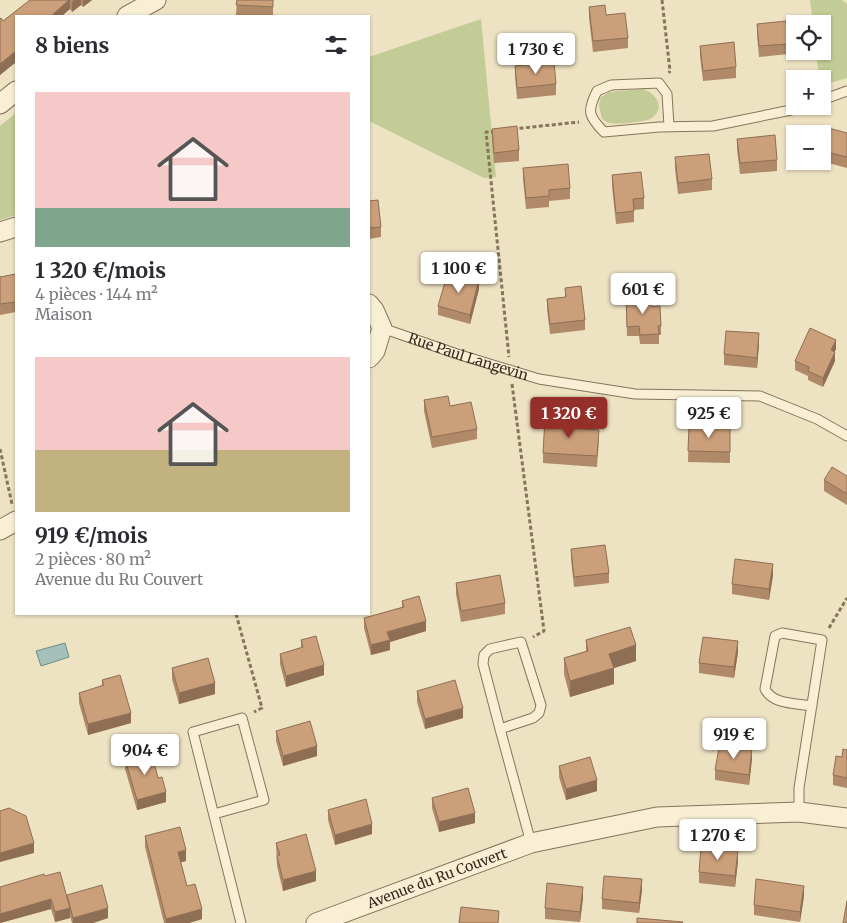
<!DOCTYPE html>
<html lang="fr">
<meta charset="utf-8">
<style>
body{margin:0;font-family:Merriweather,serif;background:#f2f2f3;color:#2b2b33;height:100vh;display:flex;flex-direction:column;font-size:19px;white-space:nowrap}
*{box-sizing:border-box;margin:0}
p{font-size:16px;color:#7c7c81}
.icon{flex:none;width:28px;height:28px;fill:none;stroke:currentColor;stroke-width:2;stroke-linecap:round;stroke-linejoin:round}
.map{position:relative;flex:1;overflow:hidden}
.drawer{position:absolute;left:15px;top:15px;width:355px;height:600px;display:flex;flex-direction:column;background:#fff;border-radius:0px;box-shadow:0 1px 4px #0004}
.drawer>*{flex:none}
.buttons{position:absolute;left:786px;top:15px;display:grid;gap:10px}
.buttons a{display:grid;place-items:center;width:45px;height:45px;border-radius:0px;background:#fff;box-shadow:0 1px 4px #0004;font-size:25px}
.price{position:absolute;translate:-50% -42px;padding:0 11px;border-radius:5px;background:#fff;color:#222;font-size:16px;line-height:32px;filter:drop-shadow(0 1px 2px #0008)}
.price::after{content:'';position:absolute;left:50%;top:30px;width:15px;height:11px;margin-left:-8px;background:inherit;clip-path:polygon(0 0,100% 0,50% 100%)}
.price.on{background:#952f2a;color:#fff}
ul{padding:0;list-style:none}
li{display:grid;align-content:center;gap:10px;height:265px;padding:0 20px}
li span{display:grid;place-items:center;height:155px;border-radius:0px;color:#555}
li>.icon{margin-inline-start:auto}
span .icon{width:90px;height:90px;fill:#fffc;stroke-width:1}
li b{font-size:21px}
h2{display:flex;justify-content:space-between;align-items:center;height:60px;padding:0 20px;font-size:21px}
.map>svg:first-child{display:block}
</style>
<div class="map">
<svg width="847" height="923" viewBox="0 0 847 923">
<rect width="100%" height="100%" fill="#ede2c2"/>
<path fill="#c3cb96" d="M810,0H842L847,4V78L823,85L822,79H819L816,51H822V24H813Z
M481,19L496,177L484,178L369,121V57Z
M643,89C656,93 666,108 652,118C646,122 616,125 609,123C607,122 605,121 602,119L599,105L601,97L609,92Z
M16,113V215L0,220V126Z"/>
<path fill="#a5c0b9" stroke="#6c8e87" d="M65,643L69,657L41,666L36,651Z"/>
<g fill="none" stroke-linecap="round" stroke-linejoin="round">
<defs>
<g id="lane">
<path d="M822,100L847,91"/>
<path d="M669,126L667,94L659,83L611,85L597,91C587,111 588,116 604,132L659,127L713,126L791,110L805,106"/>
<path id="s1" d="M382,328L457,354L539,379L635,394L760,396L817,419L847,436"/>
<path d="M500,729L483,664L484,655L490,649L521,642L541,705L539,713L533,718L500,729L531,843"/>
<path d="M799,812V788L822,640L782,633L775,636L765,689C773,705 796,703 812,706"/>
<path d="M214,814L264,800L242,718L193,732L241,923"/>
</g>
<g id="street">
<path d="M127,16L156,0"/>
<path d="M0,104L16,91"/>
<path d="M0,232L16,227"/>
<path d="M369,304L374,310L382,328L375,351L369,358"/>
<path d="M0,530L16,521"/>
<path id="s2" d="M316,923L531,843L657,817L799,812L847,818"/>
</g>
</defs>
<use href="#lane" stroke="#87745a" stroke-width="11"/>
<use href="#street" stroke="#87745a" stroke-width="21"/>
<path stroke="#87745a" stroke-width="3" stroke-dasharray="4 2.5" stroke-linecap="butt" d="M662,0L670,71L669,73
M513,129L579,122
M495,132H486L509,357
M512,384L544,631L533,637
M0,449L12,504
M236,614L262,708L254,712
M829,628L847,598"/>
<use href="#lane" stroke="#f8efd5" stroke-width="9"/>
<use href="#street" stroke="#f8efd5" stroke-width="19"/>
</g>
<path fill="#af8968" d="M30,0H92L83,7L81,5L72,12L70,9L16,16V62L0,75L3,21Z
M237,0H273V16L236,15Z
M589,7L606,15L628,38V48L593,52L589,18Z
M757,24L788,44V54L759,57L757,35Z
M700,46L736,67V78L703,81L700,56Z
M515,66L556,84V95L517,99L515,76Z
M492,129L519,150V161L494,163L492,140Z
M847,133V168L821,161H822V134Z
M737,139L777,160V171L740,174L737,149Z
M675,157L712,179V190L678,194L675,168Z
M523,168L570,188V199L549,201V207L526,209L523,179Z
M612,175L644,198V209L634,210V222L616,224L612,186Z
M369,201L381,227V237L369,239Z
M16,274V312L0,315V277Z
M565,288L585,320V330L550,334L547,309V299L565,297Z
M479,289L470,324L438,315V306Z
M626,298L652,307L661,326V335H659V344H640L639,336H627Z
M759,344L757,368L724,365V354Z
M836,349L834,352L835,361L823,387L808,380V376L795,370V361Z
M424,400L477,429V439L432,448L424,411Z
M689,426L730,427V463L688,462Z
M569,428L599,440L597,467L543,463V453Z
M847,476V505L824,491V480Z
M571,549L609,573V583L574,587L571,559Z
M773,575L769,600L732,594V584Z
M456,583L505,603V614L461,622L456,594Z
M402,601L426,631L390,642V650L371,655L364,628V618L402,607Z
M301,640L324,675L286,687L280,664V654L301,648Z
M586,640L636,661L614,668V684L570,697L564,674V658L586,651Z
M738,652L734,678L699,673V663Z
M172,668L215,694L179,704L172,679Z
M102,680L131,723L88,735L79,703V693L102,686Z
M417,691L463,718L425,729L417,702Z
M276,731L317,756L283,766L276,741Z
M847,750V788L833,785V775L842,757Z
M125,759L158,778L166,802L137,810L125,769Z
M752,759L749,785L715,780V770Z
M559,766L597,791L566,800L559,777Z
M432,798L475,823L439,832L432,808Z
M328,810L372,834L335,845L328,820Z
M145,836L186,861L181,862L187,886L202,919L189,923H164L145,847Z
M276,843L316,881L283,891L277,866Z
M738,861L735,887L699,883V872Z
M45,876L67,898L108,918L93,923H72L70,916V918L55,922L51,909L0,923Z
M642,890L639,913L602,909V899Z
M804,896L800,922L754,915V905Z
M583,898L580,922L545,919V908Z"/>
<path fill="#8e6f55" d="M69,0H70V9L62,16H51Z
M74,0H81V5L72,12V2Z
M83,0H92L83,7Z
M16,51V62L0,75V64Z
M479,279V289L470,324V315Z
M759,333V344L757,368V358Z
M836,340V349L831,359V350Z
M835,352V361L823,387V378Z
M773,564V575L769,600V589Z
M426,621V631L390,642V650L371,655V645L387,632Z
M738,641V652L734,678V667Z
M636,645V661L614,668V684L570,697V681L609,654Z
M324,665V675L286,687V676Z
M215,683V694L179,704V693Z
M463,708V718L425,729V719Z
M131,713V723L88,735V724Z
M317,746V756L283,766V756Z
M752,748V759L749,785V775Z
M597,780V791L566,800V789Z
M166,792V802L137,810V800Z
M475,813V823L439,832V822Z
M372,824V834L335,845V835Z
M34,843V853L0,862V853Z
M186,850V861L178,863V852Z
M738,850V861L735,887V876Z
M316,871V881L283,891V880Z
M642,879V890L639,913V903Z
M804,886V896L800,922V912Z
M583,887V898L580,922V912Z
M51,899V909L0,923V914Z
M70,908V918L55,922V912Z
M108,908V918L93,923H73V918Z
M202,909V919L189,923H166V919Z"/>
<path fill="#cb9f79" stroke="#8e6f55" d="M30,0H69L51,16H16V51L0,64V19L1,18L3,21Z
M237,0H273V7L236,5Z
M605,5L606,15L625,13L628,38L593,41L589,7Z
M786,21L788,44L759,46L757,24Z
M734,42L736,67L703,71L700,46Z
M554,62L556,84L517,88L515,66Z
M517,126L519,150L494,153L492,129Z
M821,126L847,133V157L822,151V134H819Z
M775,135L777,160L740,163L737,139Z
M709,154L712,179L678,183L675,157Z
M568,164L570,188L549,190V196L526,198L523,168Z
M641,172L644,198L633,199L634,211L616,213L612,175Z
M378,200L381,227L369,228V201Z
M457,273L479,279L470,315L438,306L446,279L454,281Z
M16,274V302L0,304V277Z
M581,286L585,320L550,324L547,299L566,297L565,288Z
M651,296L652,307L660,306L661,326H658L659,334L640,335L639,326L627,327L626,298Z
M810,328L836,340L831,350L835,352L823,378L808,371L809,367L795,361Z
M726,331L759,333L757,358L724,354Z
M448,396L450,406L471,402L477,429L432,437L424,400Z
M545,418L569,419L568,428L599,430L597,456L543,453Z
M689,426L730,427V452L688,451Z
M832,467L847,476V494L824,480Z
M605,545L609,573L574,577L571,549Z
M735,559L773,564L769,589L732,584Z
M500,575L505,603L461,611L456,583Z
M419,596L426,621L387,632L390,640L371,645L364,618L404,607L402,601Z
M630,627L636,645L609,654L614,668L570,681L564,658L588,651L586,640Z
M316,636L324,665L286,676L280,654L303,647L301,640Z
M703,637L738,641L734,667L699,663Z
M208,658L215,683L179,693L172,668Z
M120,675L131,713L88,724L79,693L104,685L102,680Z
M455,680L463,708L425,719L417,691Z
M310,721L317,746L283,756L276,731Z
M730,745L752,748L749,775L715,770L719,748L729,749Z
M843,749L847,750V778L833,775L836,756L842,757Z
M151,751L158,778L162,777L166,792L137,800L125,759Z
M590,757L597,780L566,789L559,766Z
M468,788L475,813L439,822L432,798Z
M366,799L372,824L335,835L328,810Z
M9,808L26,816L34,843L0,853V811Z
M180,827L186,850L178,852L187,886L195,884L202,909L166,919L145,836Z
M306,834L316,871L283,880L277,856L280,855L276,843Z
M701,847L738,850L735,876L699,872Z
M60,872L70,908L55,912L51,899L0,914V887L44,874L45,876Z
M604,876L642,879L639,903L602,899Z
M756,879L804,886L800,912L754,905Z
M547,883L583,887L580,912L545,908Z
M102,885L108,908L73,918L67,895Z
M847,901V923H843Z
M461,907L499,911L498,923H459Z
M637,918L683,922L682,923H637Z"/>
<g text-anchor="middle" stroke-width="4" stroke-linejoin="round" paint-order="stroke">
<g font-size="14" fill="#372b1e" stroke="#f5ecd2">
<text dy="5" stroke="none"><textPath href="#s1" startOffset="91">Rue Paul Langevin</textPath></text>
<text dy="5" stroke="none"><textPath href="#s2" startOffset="129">Avenue du Ru Couvert</textPath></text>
</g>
</g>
</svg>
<div class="buttons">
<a><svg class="icon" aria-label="locate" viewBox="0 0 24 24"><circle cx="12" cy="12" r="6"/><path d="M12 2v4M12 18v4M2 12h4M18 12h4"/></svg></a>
<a>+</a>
<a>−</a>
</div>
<b class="price" style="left:536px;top:75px">1 730 €</b>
<b class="price" style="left:459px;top:294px">1 100 €</b>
<b class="price" style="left:643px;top:315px">601 €</b>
<b class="price on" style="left:569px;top:439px">1 320 €</b>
<b class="price" style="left:709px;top:439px">925 €</b>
<b class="price" style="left:734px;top:760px">919 €</b>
<b class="price" style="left:145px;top:776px">904 €</b>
<b class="price" style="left:718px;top:861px">1 270 €</b>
<section class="drawer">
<h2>8 biens<svg class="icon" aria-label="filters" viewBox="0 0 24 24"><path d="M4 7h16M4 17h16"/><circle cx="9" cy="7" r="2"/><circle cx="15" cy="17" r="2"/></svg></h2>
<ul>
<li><span style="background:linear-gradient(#f6c9c9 75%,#7fa58c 0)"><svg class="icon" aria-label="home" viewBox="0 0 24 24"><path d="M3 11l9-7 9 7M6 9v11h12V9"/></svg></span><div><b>1 320 €/mois</b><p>4 pièces · 144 m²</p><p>Maison</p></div></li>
<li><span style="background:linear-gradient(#f6c9c9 60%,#c2b280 0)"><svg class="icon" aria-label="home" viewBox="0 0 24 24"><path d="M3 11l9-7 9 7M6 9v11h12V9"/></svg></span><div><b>919 €/mois</b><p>2 pièces · 80 m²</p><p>Avenue du Ru Couvert</p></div></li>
</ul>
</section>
</div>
